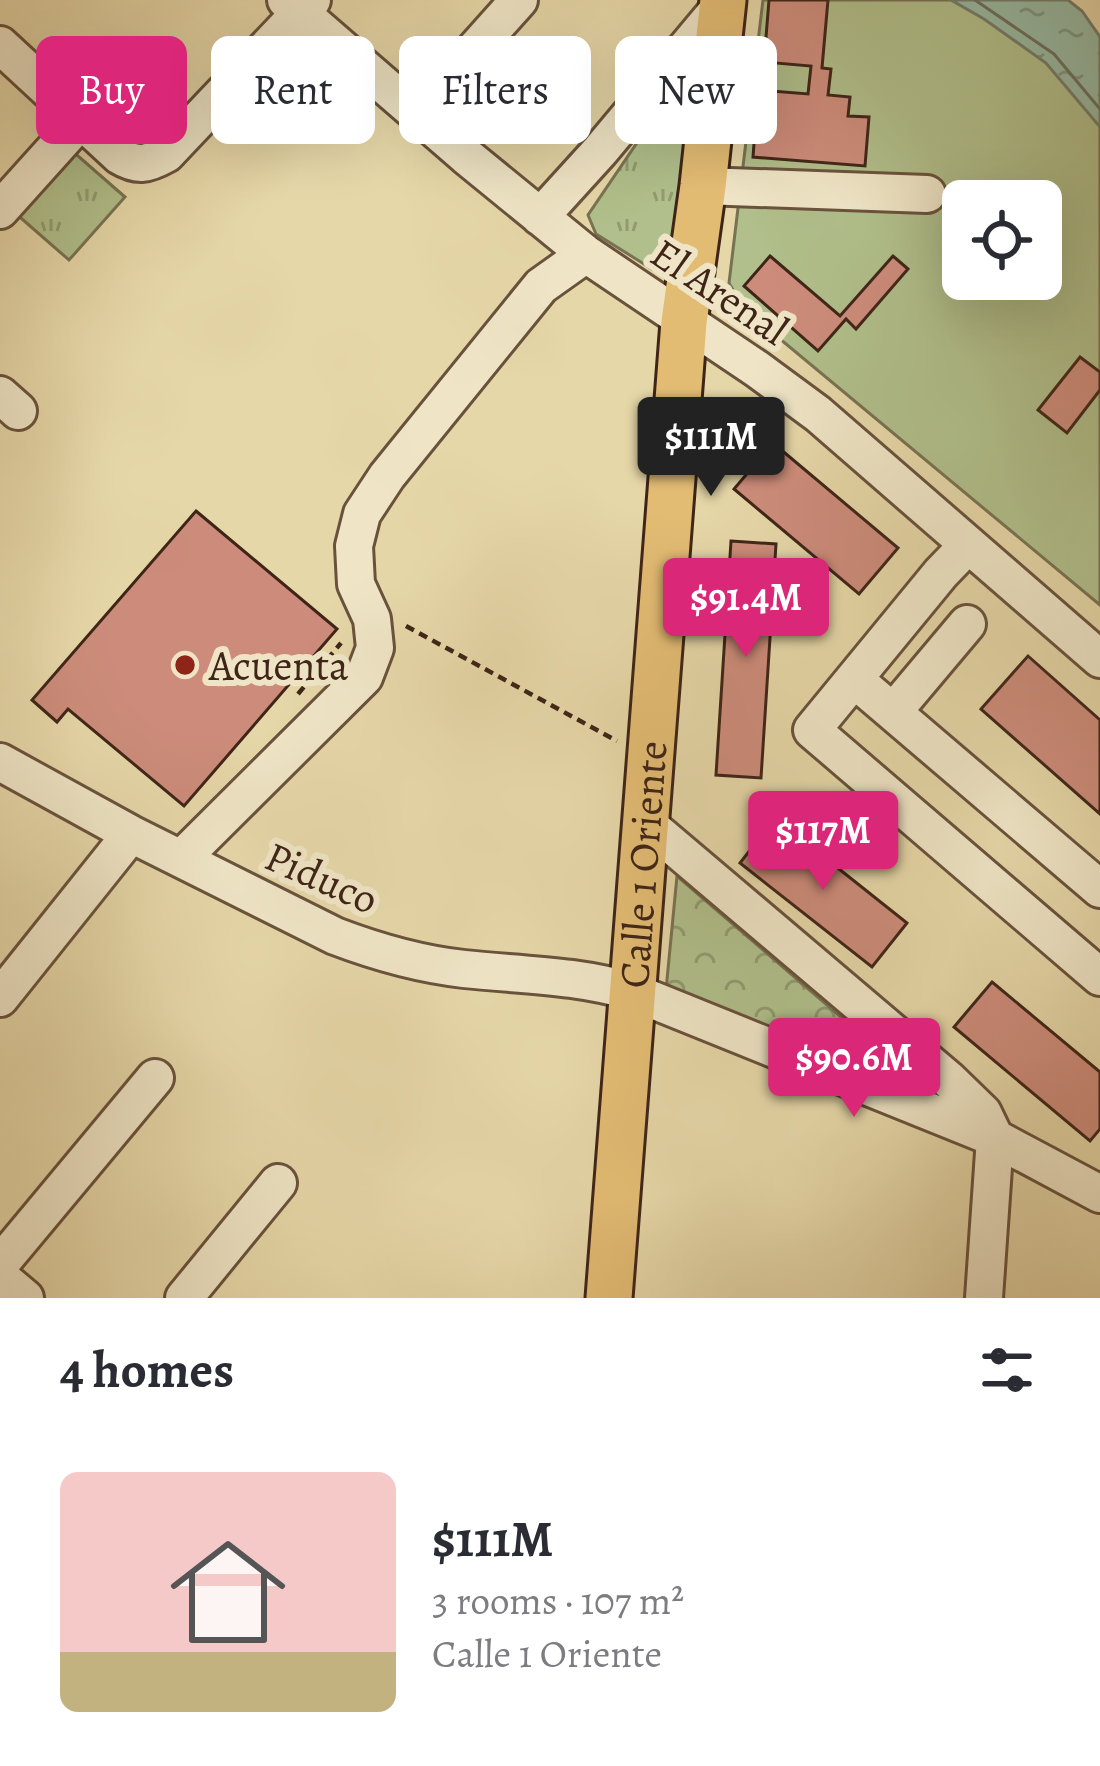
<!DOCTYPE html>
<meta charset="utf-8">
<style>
body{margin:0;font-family:Alegreya,serif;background:#f7f7f7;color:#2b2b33;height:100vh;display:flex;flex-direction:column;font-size:45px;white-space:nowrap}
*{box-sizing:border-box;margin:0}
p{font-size:39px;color:#7c7c81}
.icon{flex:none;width:66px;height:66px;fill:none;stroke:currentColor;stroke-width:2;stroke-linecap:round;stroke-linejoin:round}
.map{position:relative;height:1298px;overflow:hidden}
.side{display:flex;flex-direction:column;background:#fff;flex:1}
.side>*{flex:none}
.top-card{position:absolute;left:36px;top:36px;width:1029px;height:108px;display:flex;gap:24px}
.tools{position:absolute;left:942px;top:180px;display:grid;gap:24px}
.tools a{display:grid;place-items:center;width:120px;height:120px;border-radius:18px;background:#fff;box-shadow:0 12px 48px #0002;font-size:60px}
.price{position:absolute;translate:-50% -102px;padding:0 27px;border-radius:12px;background:#db2777;color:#fff;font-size:39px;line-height:78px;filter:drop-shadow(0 3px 6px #0008)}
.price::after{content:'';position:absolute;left:50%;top:72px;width:36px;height:27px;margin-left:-18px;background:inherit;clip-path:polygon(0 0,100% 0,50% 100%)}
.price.selected{background:#222;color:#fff}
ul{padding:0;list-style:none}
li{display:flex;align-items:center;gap:36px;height:300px;padding:0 60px}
li span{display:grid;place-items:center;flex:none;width:336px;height:240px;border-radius:18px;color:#555}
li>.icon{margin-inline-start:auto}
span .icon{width:144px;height:144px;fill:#fffc;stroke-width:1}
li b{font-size:51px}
h2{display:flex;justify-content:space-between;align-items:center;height:144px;padding:0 60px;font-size:51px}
.pill{padding:0 42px;border-radius:18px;background:#fff;box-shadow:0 12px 48px #0002;font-size:42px;line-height:108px}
.pill.selected{background:#db2777;color:#fff}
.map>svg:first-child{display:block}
</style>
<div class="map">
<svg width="1100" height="1298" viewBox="0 0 1100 1298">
<defs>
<pattern id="grass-tufts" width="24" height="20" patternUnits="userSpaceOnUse" patternTransform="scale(3)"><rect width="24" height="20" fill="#b0bf8b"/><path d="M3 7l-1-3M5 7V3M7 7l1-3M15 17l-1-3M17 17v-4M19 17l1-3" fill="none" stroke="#919b71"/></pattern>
<pattern id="forest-crowns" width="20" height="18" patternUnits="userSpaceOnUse" patternTransform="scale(3)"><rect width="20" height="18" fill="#b0bf8b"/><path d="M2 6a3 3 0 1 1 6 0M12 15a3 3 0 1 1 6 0" fill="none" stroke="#919b71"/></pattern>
<pattern id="water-ripples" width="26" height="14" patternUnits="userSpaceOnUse" patternTransform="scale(3)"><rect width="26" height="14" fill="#97baa4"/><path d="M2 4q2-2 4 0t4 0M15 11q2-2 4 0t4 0" fill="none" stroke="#7d9785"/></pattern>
</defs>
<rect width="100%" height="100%" fill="#e6d7a8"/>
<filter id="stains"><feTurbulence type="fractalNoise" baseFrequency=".00167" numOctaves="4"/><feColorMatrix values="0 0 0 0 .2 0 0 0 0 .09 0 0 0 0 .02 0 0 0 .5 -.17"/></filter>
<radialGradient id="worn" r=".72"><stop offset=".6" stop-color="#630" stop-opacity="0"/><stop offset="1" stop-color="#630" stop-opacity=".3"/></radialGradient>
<path fill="url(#grass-tufts)" stroke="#787252" stroke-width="3" d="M681,78L690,88L678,224L671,260L652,269L596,234L588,215Z
M70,149L125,197L69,260L14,212Z"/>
<path fill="url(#forest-crowns)" stroke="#787252" stroke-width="3" d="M677,876L942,1104L666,990Z"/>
<path fill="#b0bf8b" stroke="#787252" stroke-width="3" fill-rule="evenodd" d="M763,0H983L1100,116V605L744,309L729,283ZM963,201H1041V279H963Z"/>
<path fill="url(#water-ripples)" stroke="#747e6c" stroke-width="3" d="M951,0H1068L1082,11L1100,37V127L1046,63L984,19Z"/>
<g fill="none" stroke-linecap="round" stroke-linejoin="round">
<path stroke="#6b705e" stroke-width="3" d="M975,0L1054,54L1100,109"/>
</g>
<path fill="#cd8c7b" stroke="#3f2518" stroke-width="3" d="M769,0H828L822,68L831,69L828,95L850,97L848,116L869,117L865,166L753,157L758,90L808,94L811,66L764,62Z
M770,256L840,316L893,256L908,269L856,329L846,319L818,351L744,286Z
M1080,357L1100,372V390L1067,433L1038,410Z
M773,443L898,548L859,594L734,489Z
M196,511L337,629L184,806L68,709L57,722L32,700Z
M731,541L776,544L761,778L716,775Z
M1028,656L1100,720V814L981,709Z
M775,818L907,923L872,967L740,863Z
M992,982L1100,1072V1129L1090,1141L954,1027Z"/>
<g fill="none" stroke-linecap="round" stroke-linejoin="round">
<defs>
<path id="minor" d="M286,0L466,156L586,254L757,369L818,414L1100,659
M0,45L120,156C138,167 148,164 166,154L312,0
M417,114L519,0
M703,186L927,194
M0,210L80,121
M540,217L600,151L723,4
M0,395L18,411
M968,545L941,573L812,730L1100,977
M854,679L1100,889
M893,712L967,624
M0,762L131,834L335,936C377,952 419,964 464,969C521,975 578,975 633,992L995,1138L1100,1194
M646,823L949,1080L983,1113L995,1138L984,1298
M181,859L364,677L375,648L372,619L356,584L354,546L362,514L387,476L541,286L586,254
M0,998L131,834
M0,1264L155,1078
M0,1277L25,1298
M184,1298L278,1183"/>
<g id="major">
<path id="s1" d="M609,1298L684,322L703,186L723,0"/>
</g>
</defs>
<use href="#minor" stroke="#69523c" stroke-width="42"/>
<use href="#major" stroke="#3f2518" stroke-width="51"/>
<path stroke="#3f2518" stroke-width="4.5" stroke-dasharray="9 6" stroke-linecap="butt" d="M406,626L617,741
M298,694L341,643"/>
<use href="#minor" stroke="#efe5c6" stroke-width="36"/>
<use href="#major" stroke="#e3bc74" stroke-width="45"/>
</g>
<circle fill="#8f2418" stroke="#efe5c6" stroke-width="4.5" cx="185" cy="665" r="12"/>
<g text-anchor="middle" stroke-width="12" stroke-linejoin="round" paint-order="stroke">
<g font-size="42" fill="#3f2518" stroke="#efe5c6">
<text transform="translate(720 291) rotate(34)" y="15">El Arenal</text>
<text dy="15" stroke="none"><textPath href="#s1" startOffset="435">Calle 1 Oriente</textPath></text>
<text transform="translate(322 877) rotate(24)" y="15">Piduco</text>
</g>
<g font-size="42" fill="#3f2518" stroke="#efe5c6" text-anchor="start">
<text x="209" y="680">Acuenta</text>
</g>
</g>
<rect width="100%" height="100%" filter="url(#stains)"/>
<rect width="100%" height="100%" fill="url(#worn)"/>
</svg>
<div class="tools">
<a><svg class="icon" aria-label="locate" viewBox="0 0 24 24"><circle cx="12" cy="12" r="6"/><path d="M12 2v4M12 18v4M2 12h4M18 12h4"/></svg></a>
</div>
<b class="price selected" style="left:711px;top:499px">$111M</b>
<b class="price" style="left:746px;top:660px">$91.4M</b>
<b class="price" style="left:823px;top:893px">$117M</b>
<b class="price" style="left:854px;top:1120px">$90.6M</b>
<div class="top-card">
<a class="pill selected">Buy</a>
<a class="pill">Rent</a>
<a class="pill">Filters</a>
<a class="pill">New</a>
</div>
</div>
<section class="side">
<h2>4 homes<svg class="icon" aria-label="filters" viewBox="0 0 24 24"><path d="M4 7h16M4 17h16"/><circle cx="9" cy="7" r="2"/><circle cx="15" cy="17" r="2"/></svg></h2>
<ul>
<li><span style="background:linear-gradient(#f6c9c9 75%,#c2b280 0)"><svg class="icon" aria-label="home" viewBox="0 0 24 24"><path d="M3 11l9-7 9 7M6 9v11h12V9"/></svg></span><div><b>$111M</b><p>3 rooms · 107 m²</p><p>Calle 1 Oriente</p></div></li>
</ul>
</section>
